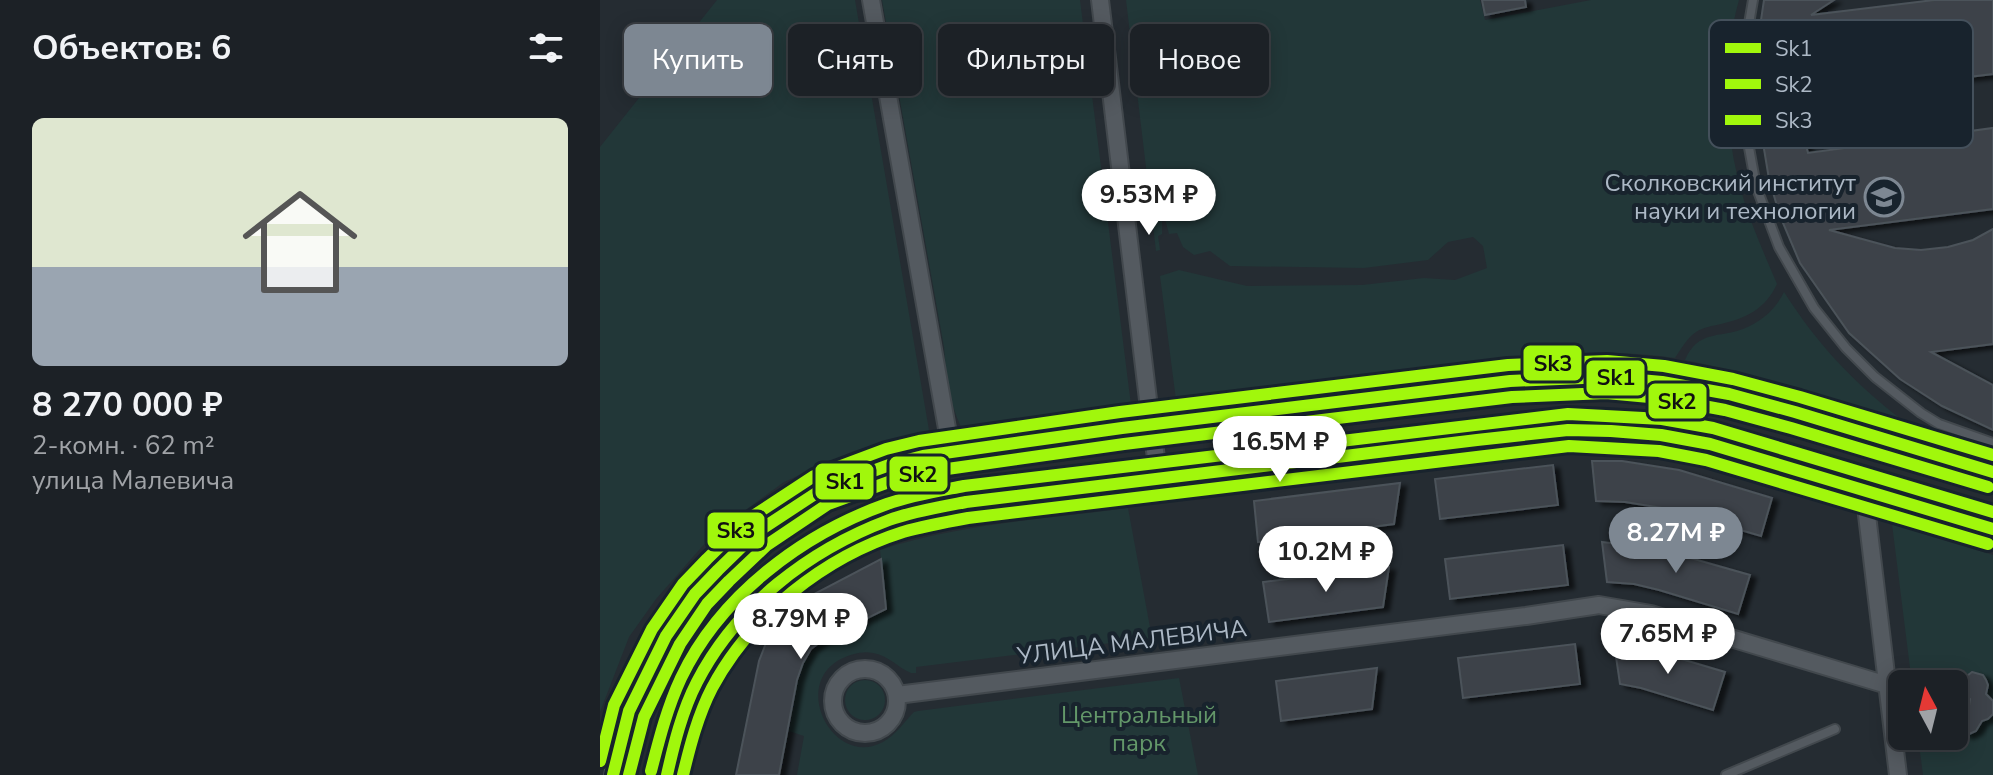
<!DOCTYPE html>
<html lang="ru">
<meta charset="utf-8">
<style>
body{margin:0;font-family:"Nunito Sans",sans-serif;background:#292e32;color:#f1f3f6;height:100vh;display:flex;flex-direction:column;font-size:30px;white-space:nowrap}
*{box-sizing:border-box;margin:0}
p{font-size:26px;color:#a0a3a7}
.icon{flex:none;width:44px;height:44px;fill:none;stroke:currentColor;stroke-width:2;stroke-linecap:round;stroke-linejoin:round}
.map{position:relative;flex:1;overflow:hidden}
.side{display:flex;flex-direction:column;background:#1c2126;width:600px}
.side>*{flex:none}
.top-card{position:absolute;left:24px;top:24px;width:760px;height:72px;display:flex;gap:16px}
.needle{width:52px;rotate:353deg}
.tools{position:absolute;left:1288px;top:670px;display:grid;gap:16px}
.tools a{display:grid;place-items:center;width:80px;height:80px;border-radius:12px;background:#1c2126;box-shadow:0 4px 20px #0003,0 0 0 2px #3a3e43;font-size:40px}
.price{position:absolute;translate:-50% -68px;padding:0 18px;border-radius:28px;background:#fff;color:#222;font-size:26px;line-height:52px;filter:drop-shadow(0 2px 4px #0008)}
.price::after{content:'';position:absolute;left:50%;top:48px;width:24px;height:18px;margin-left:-12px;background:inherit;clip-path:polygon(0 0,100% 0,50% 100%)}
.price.on{background:#7d8792;color:#fff}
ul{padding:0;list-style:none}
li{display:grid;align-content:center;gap:16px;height:424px;padding:0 32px}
li span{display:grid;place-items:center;height:248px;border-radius:12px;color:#555}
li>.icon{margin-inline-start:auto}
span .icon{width:144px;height:144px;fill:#fffc;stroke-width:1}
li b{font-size:34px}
h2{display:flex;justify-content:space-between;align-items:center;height:96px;padding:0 32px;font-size:34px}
.tag{padding:0 28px;border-radius:12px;background:#1c2126;box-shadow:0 4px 20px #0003,0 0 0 2px #3a3e43;font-size:28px;line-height:72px}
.tag.on{background:#7d8792;color:#fff}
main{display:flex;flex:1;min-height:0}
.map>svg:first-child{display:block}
</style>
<main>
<section class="side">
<h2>Объектов: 6<svg class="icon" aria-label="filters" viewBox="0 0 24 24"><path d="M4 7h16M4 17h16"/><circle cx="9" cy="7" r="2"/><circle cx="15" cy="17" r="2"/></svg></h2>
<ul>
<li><span style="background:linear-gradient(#dfe7d0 60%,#9aa5b1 0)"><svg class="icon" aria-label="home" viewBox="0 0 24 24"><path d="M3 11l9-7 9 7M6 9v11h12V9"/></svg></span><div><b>8 270 000 ₽</b><p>2-комн. · 62 m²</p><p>улица Малевича</p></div></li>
</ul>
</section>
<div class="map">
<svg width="1393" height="775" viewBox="0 0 1393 775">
<defs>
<filter id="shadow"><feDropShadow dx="6" dy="3.5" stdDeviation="2" flood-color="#0009"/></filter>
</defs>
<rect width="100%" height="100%" fill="#252c32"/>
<path fill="#223738" d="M117,0H255L329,430L254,451L184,482L114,533L56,599L29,637L0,712V147Z
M282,0H480L531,405L361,427C349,402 346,374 344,347Z
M526,0H880L885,20L991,0H1139C1119,71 1125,152 1151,221C1159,242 1168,263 1177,284C1165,309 1147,318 1121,324C1112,326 1104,327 1096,332C1087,338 1081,349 1075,358C1028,351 982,352 935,355L576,400L560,276L579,270L647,286L762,285L824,278L855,280L887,268L883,246L873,237L848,242L828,260L764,268L630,266L610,251L594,255L583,247L577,233L569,234L565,219L562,221V234L558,236L560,250L556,251Z
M1184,292C1218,345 1252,381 1302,420L1127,369L1085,360C1098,330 1119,338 1143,329C1162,321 1175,310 1184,292Z
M528,508L552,638L316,667V673H311C297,667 288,655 273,653C262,651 252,654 243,658C189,683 233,769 283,742C296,735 304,722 314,712L318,711L579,678L598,775H197L204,736L189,731C193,709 195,684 204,663C217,636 261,623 287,610L280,550C359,524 446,519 528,508Z
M1292,524L1393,555V775H1323L1318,736H1354V684H1312Z
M245 700a20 20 0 1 1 40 0a20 20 0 1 1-40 0Z"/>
<path fill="#3d4348" stroke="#4c535a" stroke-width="2" filter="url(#shadow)" d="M882,0H925L926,7L885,15Z
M1164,0H1234L1211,15L1334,0H1393V74L1201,97V126L1208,153L1393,128V209L1229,230L1295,248L1321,250L1348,247L1373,240L1393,229V344L1331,352L1393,385V430L1342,406L1300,379L1249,333L1200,263L1180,216L1169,179L1159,119L1155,60Z
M992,461H1022L1079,470L1172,498L1161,536L1068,509L1025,502L996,501Z
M953,465L958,505L840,519L835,479Z
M800,483L794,524L658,542L654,501Z
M1002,542L1059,549L1150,575L1138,614L1059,590L1034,584L1007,582Z
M963,545L968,585L850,599L845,559Z
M281,559L286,609L223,640L211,649L203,663L197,680L179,775H136L159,661L168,638L180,618L197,603Z
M789,567L783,607L669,622L663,582Z
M1014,643L1041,647L1125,672L1113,710L1041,688L1020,684Z
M975,644L980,684L863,698L858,658Z
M777,668L772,709L681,721L676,681Z
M1372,672L1383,675L1386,680L1388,685L1386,694L1393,701V714L1388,719L1382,721L1376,731L1367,735L1359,730L1357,726L1360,717L1368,712L1370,699L1363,691V679Z"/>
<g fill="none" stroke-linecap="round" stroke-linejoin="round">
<defs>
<path id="lane" d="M1153,0L1141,71L1146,131L1156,186L1179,247L1214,308L1246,348L1275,377L1321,413L1339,424L1393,443
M1126,775L1235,729"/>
<path id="street" d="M271,0L351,451
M500,0L549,408L559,479
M1264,490L1298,775
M233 701a32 32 0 1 1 64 0a32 32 0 1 1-64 0Z
M297,695L926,616L999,605L1051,614L1287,685
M13,775L29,711L66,636L95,594L118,570L157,532L221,490L292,464L323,456L522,428L910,381C953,378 996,375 1039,379C1100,385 1159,401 1217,419C1276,436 1334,454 1393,472
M67,775C74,744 83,711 97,682C135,607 211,548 289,520C314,511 341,507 366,502L877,440L968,430L1011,431L1061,435L1110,444L1393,529"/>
</defs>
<use href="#lane" stroke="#42484d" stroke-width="12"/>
<use href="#street" stroke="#42484d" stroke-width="20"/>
<use href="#lane" stroke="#545a60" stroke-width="8"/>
<use href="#street" stroke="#545a60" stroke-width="16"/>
<defs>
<path id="bus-1" d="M13,775L29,711L66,636L95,594L118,570L157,532L221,490L292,464L323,456L522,428L910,381L1007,377L1062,382L1129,394L1195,412L1393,472
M67,775C74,744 82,711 97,682C136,606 209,550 289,520C314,511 340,507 366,502L877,440L968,430L1011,431L1061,435L1110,444L1393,529"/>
<path id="bus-2" d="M29,775L44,717L80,644L107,604L129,581L167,545L228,504L297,479L326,472L524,444L912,397L1006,393L1060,398L1125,410L1191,428L1388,487
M83,775C90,746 98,715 112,688C151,615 224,557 303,532C324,526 346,522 368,518L969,446L1059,451L1106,460L1388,544"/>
<path id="bus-3" d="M0,761L14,705L52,629L83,584L107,559L147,520L214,476L286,449L319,441L520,412L908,365L1007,361L1064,366L1133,379L1200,397L1393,455
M51,771C59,740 67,708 81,678C120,596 202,534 287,504C312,495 338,491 364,486L968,414L1062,419L1113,428L1393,512"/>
</defs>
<use href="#bus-1" stroke="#18232d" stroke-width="18"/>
<use href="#bus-2" stroke="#18232d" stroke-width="18"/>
<use href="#bus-3" stroke="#18232d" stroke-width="18"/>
<use href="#bus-1" stroke="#a1f70c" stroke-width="12"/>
<use href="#bus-2" stroke="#a1f70c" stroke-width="12"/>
<use href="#bus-3" stroke="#a1f70c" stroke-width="12"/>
</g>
<defs>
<symbol id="university-ring" viewBox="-11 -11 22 22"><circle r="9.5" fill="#18232d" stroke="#7d8792" stroke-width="1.5"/><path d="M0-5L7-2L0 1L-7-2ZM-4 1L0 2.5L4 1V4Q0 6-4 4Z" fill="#7d8792"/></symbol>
</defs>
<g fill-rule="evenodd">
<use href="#university-ring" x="1262" y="175" width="44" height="44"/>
</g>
<g text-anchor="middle" stroke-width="8" stroke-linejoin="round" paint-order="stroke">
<g font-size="24" fill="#acb8c5" stroke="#18232d" text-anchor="end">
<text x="1256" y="191">Сколковский институт<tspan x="1256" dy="28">науки и технологии</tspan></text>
</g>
<g font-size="24" fill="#acb8c5" stroke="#18232d">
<text transform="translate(532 642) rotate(-7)" y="8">УЛИЦА МАЛЕВИЧА</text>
</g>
<g font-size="24" fill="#639769" stroke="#18232d">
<text x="539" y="723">Центральный<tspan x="539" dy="28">парк</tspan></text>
</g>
</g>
<rect x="1109" y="20" width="264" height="128" rx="12" fill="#18232d" stroke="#44505b" stroke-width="2"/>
<rect x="1125" y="43" width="36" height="10" fill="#a1f70c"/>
<rect x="1125" y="79" width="36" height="10" fill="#a1f70c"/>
<rect x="1125" y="115" width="36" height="10" fill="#a1f70c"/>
<g font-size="22" fill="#acb8c5">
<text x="1175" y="56">Sk1</text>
<text x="1175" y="92">Sk2</text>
<text x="1175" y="128">Sk3</text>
</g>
<g stroke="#18232d" stroke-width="3">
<rect x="922" y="344" width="61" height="38" rx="8" fill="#a1f70c"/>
<rect x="985" y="359" width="61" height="38" rx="8" fill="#a1f70c"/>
<rect x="1047" y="382" width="61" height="38" rx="8" fill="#a1f70c"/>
<rect x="288" y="455" width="61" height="38" rx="8" fill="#a1f70c"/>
<rect x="214" y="462" width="61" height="39" rx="8" fill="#a1f70c"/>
<rect x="106" y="511" width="60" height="39" rx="8" fill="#a1f70c"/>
</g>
<g font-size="22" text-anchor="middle" font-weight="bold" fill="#111">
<text x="953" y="371">Sk3</text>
<text x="1016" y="385">Sk1</text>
<text x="1077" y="409">Sk2</text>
<text x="318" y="482">Sk2</text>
<text x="245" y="489">Sk1</text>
<text x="136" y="538">Sk3</text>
</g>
</svg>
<div class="tools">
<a><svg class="needle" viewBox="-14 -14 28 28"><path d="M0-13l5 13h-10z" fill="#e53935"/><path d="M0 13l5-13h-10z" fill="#a0a3a7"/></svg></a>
</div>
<b class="price" style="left:549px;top:237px">9.53M ₽</b>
<b class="price" style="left:680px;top:484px">16.5M ₽</b>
<b class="price on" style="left:1076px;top:575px">8.27M ₽</b>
<b class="price" style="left:726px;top:594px">10.2M ₽</b>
<b class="price" style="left:201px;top:661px">8.79M ₽</b>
<b class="price" style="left:1068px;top:676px">7.65M ₽</b>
<div class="top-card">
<a class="tag on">Купить</a>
<a class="tag">Снять</a>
<a class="tag">Фильтры</a>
<a class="tag">Новое</a>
</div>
</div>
</main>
